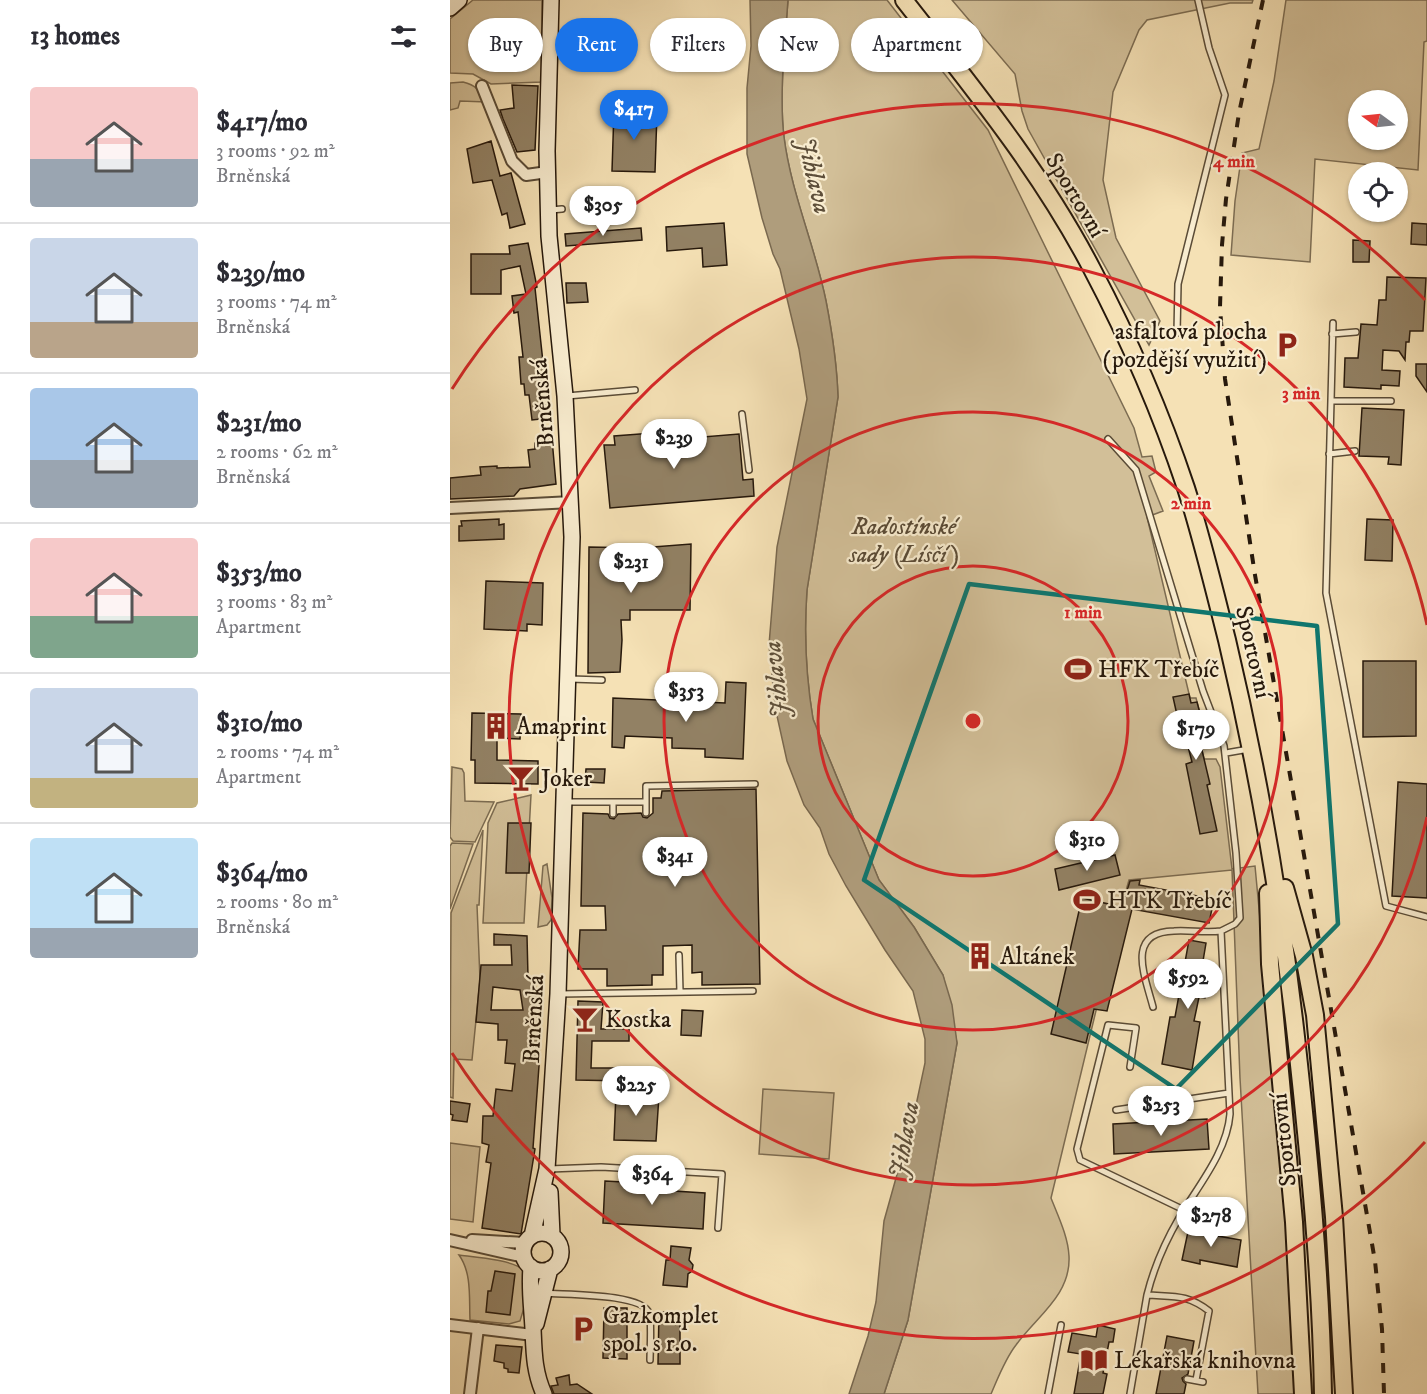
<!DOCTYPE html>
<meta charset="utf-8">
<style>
body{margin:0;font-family:"IM FELL DW Pica",serif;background:#f2f2f3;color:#2b2b33;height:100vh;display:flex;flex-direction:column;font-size:22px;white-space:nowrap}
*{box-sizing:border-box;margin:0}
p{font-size:20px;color:#7c7c81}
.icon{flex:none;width:33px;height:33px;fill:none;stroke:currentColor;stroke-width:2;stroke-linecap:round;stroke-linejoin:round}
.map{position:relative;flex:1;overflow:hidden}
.side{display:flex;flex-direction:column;background:#fff;width:450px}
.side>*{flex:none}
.top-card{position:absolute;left:18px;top:18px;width:570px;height:54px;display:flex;gap:12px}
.needle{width:39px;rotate:285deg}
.fabs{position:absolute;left:898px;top:90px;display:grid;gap:12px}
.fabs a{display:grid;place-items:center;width:60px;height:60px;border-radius:50%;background:#fff;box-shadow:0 2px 4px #0004;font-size:30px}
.price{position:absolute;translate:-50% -51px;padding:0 14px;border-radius:21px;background:#fff;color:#222;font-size:20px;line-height:39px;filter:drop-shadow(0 2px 3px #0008)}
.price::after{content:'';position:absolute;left:50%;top:36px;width:18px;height:14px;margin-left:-9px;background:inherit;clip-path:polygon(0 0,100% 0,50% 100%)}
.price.active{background:#1a73e8;color:#fff}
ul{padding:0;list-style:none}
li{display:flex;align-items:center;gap:18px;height:150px;padding:0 30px}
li+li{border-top:2px solid #e1e1e2}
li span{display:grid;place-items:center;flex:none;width:168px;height:120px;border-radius:6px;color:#555}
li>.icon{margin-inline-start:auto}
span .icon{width:72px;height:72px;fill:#fffc;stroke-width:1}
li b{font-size:26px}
h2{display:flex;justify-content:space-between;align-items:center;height:72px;padding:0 30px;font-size:26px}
.pill{padding:0 21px;border-radius:27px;background:#fff;box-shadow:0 2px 4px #0004;font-size:21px;line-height:54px}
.pill.active{background:#1a73e8;color:#fff}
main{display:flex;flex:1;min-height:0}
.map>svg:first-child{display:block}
</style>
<main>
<section class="side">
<h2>13 homes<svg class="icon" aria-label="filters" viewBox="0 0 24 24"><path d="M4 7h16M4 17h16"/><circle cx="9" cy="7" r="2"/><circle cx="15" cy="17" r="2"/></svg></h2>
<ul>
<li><span style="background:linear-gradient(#f6c9c9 60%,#9aa5b1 0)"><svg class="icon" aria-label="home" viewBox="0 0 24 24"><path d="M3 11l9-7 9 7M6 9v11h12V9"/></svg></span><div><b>$417/mo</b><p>3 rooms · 92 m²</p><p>Brněnská</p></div></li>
<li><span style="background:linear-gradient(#c9d6e8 70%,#b9a48a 0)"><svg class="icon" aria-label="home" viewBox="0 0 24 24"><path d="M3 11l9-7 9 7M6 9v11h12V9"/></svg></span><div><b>$239/mo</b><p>3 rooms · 74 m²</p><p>Brněnská</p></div></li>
<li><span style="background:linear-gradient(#a9c7e8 60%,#9aa5b1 0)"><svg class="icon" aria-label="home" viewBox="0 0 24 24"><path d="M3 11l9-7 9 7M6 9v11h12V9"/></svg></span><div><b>$231/mo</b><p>2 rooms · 62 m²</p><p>Brněnská</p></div></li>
<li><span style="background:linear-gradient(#f6c9c9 65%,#7fa58c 0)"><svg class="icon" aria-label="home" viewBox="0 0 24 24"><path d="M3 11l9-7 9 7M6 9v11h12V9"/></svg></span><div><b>$353/mo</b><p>3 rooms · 83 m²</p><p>Apartment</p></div></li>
<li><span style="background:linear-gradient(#c9d6e8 75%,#c2b280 0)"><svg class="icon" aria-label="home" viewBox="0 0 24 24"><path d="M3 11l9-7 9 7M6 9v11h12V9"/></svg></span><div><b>$310/mo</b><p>2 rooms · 74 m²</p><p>Apartment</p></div></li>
<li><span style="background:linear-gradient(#bfe0f5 75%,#9aa5b1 0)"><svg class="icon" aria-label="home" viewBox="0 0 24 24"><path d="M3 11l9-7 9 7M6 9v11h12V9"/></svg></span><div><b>$364/mo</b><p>2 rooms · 80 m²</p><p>Brněnská</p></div></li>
</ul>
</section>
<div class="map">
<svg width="977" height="1394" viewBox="0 0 977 1394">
<rect width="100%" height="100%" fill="#f5e1b5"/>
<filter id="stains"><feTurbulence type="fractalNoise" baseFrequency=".00333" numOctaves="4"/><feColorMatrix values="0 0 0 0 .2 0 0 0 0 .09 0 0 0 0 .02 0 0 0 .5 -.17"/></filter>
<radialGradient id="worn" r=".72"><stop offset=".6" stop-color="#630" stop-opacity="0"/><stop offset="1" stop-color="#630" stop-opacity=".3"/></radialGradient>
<path fill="#d2bf98" stroke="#7c6c52" stroke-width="1.5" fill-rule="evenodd" d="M23,0H92V82L41,84L23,74L0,73V19Z
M338,0H437L538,130L684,428L692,457L702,456L706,472L699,476L713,511L697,517L740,698H746L757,740L750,742L754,759H766L770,767L782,869L805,866L843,1269L846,1394H808L790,1078L782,870L679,880L668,919L601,1198C608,1216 618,1236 619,1256C621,1295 587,1316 566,1345C555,1359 548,1378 541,1394H434L458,1320L507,1043L493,975L464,927L429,880L363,719C356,677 354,632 357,590L388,397C387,366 382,332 376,301C365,246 341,193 334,137C329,95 335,42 338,0Z
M502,0H803L802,3H780L697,20L689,30L663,92L653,180L666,238L710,321L699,345L578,129L572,111L565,74Z
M836,0H977V41L974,42L968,170L865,159L860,262L781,255L785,201L792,153L809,149L824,81ZM909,100H948V140H909Z
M13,82C26,85 30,91 36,102L10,101L8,108L0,110V83Z
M2,767L12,769L14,773L15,801L44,802L25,842L3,841L0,837Z
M81,795L74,923H33L38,823L47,803Z
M33,830L29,905H27L30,980L22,1060L4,1059L3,1098L0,1097L1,913Z
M2,843L23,844L0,909V846Z
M97,864L102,898L101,920L97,925L88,927L93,866Z
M313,1089L384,1093L379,1159L309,1154Z
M0,1143L30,1147L23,1222L0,1219Z
M9,1255C24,1257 64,1260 73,1270C82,1280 74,1310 70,1321L59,1324L20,1320C19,1298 22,1273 9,1255Z"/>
<path fill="#af9d7c" stroke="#79684f" stroke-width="1.5" d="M300,0H338C335,42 329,95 334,137C341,193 365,246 376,301C382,332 387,365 388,397L357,590C354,632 356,677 363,719L429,880L464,927L493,975L502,1005L507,1043L458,1320L434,1394H399L418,1336L426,1302L434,1221L465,1110L475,1063V1039L463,991L435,950L396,886L379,854L370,828L354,805L337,761L325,707L319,645L327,547L357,399L349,349L330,269L323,254L312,218L297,154V88L301,46Z"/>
<path fill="#928164" stroke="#27190c" stroke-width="1.5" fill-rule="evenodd" d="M62,85L88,86L85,150L67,152L53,119L50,110L64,108Z
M164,110L207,112L205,172L162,171Z
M41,141L50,176L61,173L75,224L60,228L57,213L52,215L42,180L23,183L17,149Z
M274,223L277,265L253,267L252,248L217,251L216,227Z
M962,223L977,224V245L961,244Z
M191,228L192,240L116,246L115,234Z
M903,240L920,241L919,262H903Z
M78,243L87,287L85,288L99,418L82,420L79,395H75L74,384H71L69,357H73L68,312L64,313L62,296L76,294L70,266L51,270V294H21V254H60L59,246Z
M937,277L976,278L973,331H960L959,342H956L955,360L949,351L933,350L932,370L950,371L949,386L931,385V389L894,387L895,358H908L911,324L927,325L929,300H936Z
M116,283H136L138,302L117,303Z
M966,364H977V392L966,376Z
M912,408L954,410L951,465L938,464L939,457L909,456Z
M203,433L204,441L289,434L293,480L303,479L304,496L160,508L154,445H165L164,436Z
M102,439L106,484L70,489L64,496L0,499V478L31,475L30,467L47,466V468L80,467L78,450L85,449V443Z
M49,519V525L54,524V539L9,541V526H12L11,521Z
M917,519L943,520L942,561L915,560Z
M241,544L240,610H180V620H171L172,640L170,672L138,673L139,547L190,548Z
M36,581L93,583L92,625L77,624V631L34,629Z
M913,661H966V736L913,737Z
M276,682L296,683L293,759L255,757V749L222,748V738L175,736L174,748L162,747L163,698L275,703Z
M739,694L741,703L747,702L757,740L750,742L760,784L757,785L767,831L750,834L736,764L742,762L732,723L729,724L723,697Z
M22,713L71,714L70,739L47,738V760L88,761V784L25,783V760H21Z
M136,769H155L154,783L135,782Z
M948,782L977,784V898L942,896Z
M306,789L310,984L252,985V972L242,973V945L213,946V975H202V985L157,986V969H128L130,930H156L155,906H131L133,813L158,814L160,818L164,819L168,814L191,813L193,817L197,818L203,813V798H211L212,791Z
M58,823H81L79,873H56Z
M665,855L670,875L609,890L605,869Z
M690,880L689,885L764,899L759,923L682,909L657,1011L644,1009L636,1043L601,1034L632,898L672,907L680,881Z
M44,934L77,936L78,977H84L90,1019L89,1066L83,1148L85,1149L71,1234L32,1228L41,1163L36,1162L39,1145L32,1143L33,1116H43L46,1089L62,1091L65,1064L55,1063L57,1040H48V1024L26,1022L31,965H62L61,945H44ZM43,987L70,990L73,1010H41Z
M739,940L756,943L753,961L761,962L755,998L749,997L744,1021L750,1022L742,1070L712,1064L720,1017H725Z
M128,1001L153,1002L151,1029H179V1041H142L141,1068H175V1081L126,1080Z
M232,1010L253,1011L251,1036L231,1035Z
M166,1093L209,1095L206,1141L164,1140Z
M0,1101L20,1104L17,1122L2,1120L3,1115L0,1114Z
M757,1119L759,1149L664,1154L663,1124Z
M155,1181L209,1184L208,1190L255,1193L253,1229L153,1223Z
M739,1227L768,1232V1236L791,1240L787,1267L750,1260V1264L732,1260Z
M221,1246L241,1248L239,1260L243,1265L242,1271L238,1274L237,1287L213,1285L216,1260H220Z
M45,1271L65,1274L60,1315L36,1312L38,1291H41Z
M154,1308H177V1359L153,1358Z
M209,1312H230V1364H208Z
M648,1325L665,1329L663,1342H659L653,1373L657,1374L653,1394H624L631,1354L618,1352L622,1333L646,1337Z
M717,1336L744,1341L738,1374L732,1378L733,1381L736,1384L734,1394H706Z
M46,1345L72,1347L69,1373L58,1372V1369L54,1368V1363L44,1361Z
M119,1375L120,1385L127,1384L142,1394H104L101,1386L108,1385L106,1378Z"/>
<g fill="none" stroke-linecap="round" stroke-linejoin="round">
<defs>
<path id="lane" d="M100,210L112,209
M883,323L876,593L936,906L977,917
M727,333L728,284L775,95L759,48L748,0
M882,334L906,332
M117,396L185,390
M881,401H941
M292,414L299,470
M658,439L686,470L753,691L774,746L786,853L790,918L785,924L771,931L780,1114C777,1152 748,1186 729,1218C715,1242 704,1267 697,1295
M879,454L905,451
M120,679L152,680
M776,753L799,749
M117,802H196
M196,813V786L305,784
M163,814V802
M229,955L230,992
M109,994L303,991
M703,1007C695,976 675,932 724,931C740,930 755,933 771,931
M680,1067L686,1028L658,1025L627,1149L630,1160L734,1210
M666,1110L779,1093
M99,1169L151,1167L272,1174L268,1228
M95,1293C114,1295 192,1293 199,1313C202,1321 200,1350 200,1360
M737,1379L753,1382
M598,1394L611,1325
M680,1394L697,1295C724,1297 737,1294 759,1311L746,1380"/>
<path id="street" d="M32,86L62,161L76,175L98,172
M0,508L122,502
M0,1240L74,1257
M22,1240L75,1243
M0,1325L83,1335
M20,1394L28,1328"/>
<path id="secondary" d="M0,8L9,0
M100,1192L102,1235
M73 1252a19 19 0 1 1 38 0a19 19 0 1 1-38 0Z
M82,1236L97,1169L108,994L122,537L115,396L99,236L97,151L101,0
M81,1267C79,1290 82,1307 83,1329C84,1352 84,1372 94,1394
M86,1324L100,1269"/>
<path id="primary" d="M454,0C522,87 591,171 642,269C679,339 711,413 736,488C752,538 764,589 777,640C808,771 831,903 846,1037C859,1155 871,1275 873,1394
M835,888L854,956L865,1015L884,1217L894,1394
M818,893L820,964L844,1222L853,1394"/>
</defs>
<use href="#lane" stroke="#5a4b36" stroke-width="8"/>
<use href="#street" stroke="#5a4b36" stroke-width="14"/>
<use href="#secondary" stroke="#27190c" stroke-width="18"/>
<use href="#primary" stroke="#27190c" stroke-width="20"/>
<use href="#lane" stroke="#f8eccf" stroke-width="5"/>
<use href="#street" stroke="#f8eccf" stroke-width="10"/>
<use href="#secondary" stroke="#f8eccf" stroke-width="15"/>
<use href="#primary" stroke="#f5e1b5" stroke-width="16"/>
<path stroke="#27190c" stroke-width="4" stroke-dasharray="10 10" stroke-linecap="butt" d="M813,0L789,113L776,199L772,245L770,307L775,379L805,575L925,1261L932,1329L934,1394"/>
</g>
<path fill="none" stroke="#0f766e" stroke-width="4.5" stroke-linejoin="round" d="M519,584L867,626L888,924L726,1089L414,880Z"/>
<g fill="none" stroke="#d62828" stroke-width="3">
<circle cx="523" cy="721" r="155"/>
<circle cx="523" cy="721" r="309"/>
<path d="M977 817A464 464 0 1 1 977 625"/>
<path d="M975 1142A618 618 0 0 1 2 1053M2 389A618 618 0 0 1 975 300"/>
</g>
<defs>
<symbol id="parking-bare" viewBox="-9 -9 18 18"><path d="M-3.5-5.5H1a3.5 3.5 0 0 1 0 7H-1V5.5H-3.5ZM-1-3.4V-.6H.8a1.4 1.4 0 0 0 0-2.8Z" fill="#8f2418" stroke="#f8eccf" stroke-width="2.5" paint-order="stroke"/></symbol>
<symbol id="stadium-bare" viewBox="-9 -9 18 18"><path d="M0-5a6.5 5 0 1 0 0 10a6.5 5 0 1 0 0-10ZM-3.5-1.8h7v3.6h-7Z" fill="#8f2418" stroke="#f8eccf" stroke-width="2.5" paint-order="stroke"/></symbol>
<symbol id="building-bare" viewBox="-9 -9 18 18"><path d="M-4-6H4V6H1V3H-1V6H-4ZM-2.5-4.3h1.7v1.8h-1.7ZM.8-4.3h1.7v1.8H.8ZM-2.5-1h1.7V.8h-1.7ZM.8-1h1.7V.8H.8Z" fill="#8f2418" stroke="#f8eccf" stroke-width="2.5" paint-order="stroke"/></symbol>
<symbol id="bar-bare" viewBox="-9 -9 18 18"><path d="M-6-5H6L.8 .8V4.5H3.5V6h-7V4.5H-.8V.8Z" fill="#8f2418" stroke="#f8eccf" stroke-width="2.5" paint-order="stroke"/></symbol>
<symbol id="library-bare" viewBox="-9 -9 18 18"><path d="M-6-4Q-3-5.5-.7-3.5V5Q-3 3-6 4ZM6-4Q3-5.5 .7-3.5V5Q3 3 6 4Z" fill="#8f2418" stroke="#f8eccf" stroke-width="2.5" paint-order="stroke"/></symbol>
</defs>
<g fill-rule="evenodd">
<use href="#parking-bare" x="818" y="326" width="38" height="38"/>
<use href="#stadium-bare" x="609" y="650" width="38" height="38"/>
<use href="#building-bare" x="27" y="707" width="38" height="38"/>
<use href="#bar-bare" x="52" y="759" width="38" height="38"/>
<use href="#stadium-bare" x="618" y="881" width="38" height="38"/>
<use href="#building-bare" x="511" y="937" width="38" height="38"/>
<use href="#bar-bare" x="116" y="1000" width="38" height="38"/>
<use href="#parking-bare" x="114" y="1310" width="38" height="38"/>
<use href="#library-bare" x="625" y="1341" width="38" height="38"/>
</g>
<g text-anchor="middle" stroke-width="4.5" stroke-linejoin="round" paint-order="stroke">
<g font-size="24" fill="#27190c" stroke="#f8eccf">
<text transform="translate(626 195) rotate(59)" y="8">Sportovní</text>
<text transform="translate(92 403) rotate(-95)" y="8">Brněnská</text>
<text transform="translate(804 652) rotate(77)" y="8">Sportovní</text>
<text transform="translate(83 1019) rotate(-87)" y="8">Brněnská</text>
<text transform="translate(833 1140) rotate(-96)" y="8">Sportovní</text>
</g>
<g font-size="24" fill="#27190c" stroke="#f8eccf" text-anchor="start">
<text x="817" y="339" text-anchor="end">asfaltová plocha<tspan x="817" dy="28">(pozdější využití)</tspan></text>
<text x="648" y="677">HFK Třebíč</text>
<text x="66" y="734">Amaprint</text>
<text x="91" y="786">Joker</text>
<text x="657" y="908">HTK Třebíč</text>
<text x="550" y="964">Altánek</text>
<text x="155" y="1027">Kostka</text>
<text x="153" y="1323">Gazkomplet<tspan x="153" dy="28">spol. s r.o.</tspan></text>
<text x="664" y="1368">Lékařská knihovna</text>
</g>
<g font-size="24" font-style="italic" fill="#5a4b36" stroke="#f8eccf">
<text x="454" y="534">Radostínské<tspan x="454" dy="28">sady (Lísčí)</tspan></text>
</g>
<g font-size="26" font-style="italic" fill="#5d4e39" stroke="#f8eccf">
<text transform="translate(365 175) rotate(77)" y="9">Jihlava</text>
<text transform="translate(325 680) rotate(-96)" y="9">Jihlava</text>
<text transform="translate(453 1140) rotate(-80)" y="9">Jihlava</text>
</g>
</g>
<circle cx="523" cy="721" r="9" fill="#d62828" stroke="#f8eccf" stroke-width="3"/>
<g font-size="18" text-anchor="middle" font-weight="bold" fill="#d62828" stroke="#f8eccf" stroke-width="4.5" stroke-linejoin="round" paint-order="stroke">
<text x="784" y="167">4 min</text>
<text x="851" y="399">3 min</text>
<text x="741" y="509">2 min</text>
<text x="633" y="618">1 min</text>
</g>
<rect width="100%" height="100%" filter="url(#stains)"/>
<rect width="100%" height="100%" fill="url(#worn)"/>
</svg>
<div class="fabs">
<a><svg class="needle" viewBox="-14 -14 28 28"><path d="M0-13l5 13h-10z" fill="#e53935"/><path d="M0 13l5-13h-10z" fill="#7c7c81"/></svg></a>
<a><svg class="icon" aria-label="locate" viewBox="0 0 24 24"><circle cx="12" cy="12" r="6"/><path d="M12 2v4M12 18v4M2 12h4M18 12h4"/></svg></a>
</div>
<b class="price active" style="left:184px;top:141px">$417</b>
<b class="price" style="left:153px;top:237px">$305</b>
<b class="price" style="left:224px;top:470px">$239</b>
<b class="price" style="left:181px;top:594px">$231</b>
<b class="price" style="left:236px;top:723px">$353</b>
<b class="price" style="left:746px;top:761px">$179</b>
<b class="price" style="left:637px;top:872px">$310</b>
<b class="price" style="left:225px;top:888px">$341</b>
<b class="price" style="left:738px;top:1010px">$592</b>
<b class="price" style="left:186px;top:1117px">$225</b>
<b class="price" style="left:711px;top:1137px">$253</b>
<b class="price" style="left:202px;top:1206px">$364</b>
<b class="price" style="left:761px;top:1248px">$278</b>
<div class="top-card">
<a class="pill">Buy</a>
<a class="pill active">Rent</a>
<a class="pill">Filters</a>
<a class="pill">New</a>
<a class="pill">Apartment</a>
</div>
</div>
</main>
